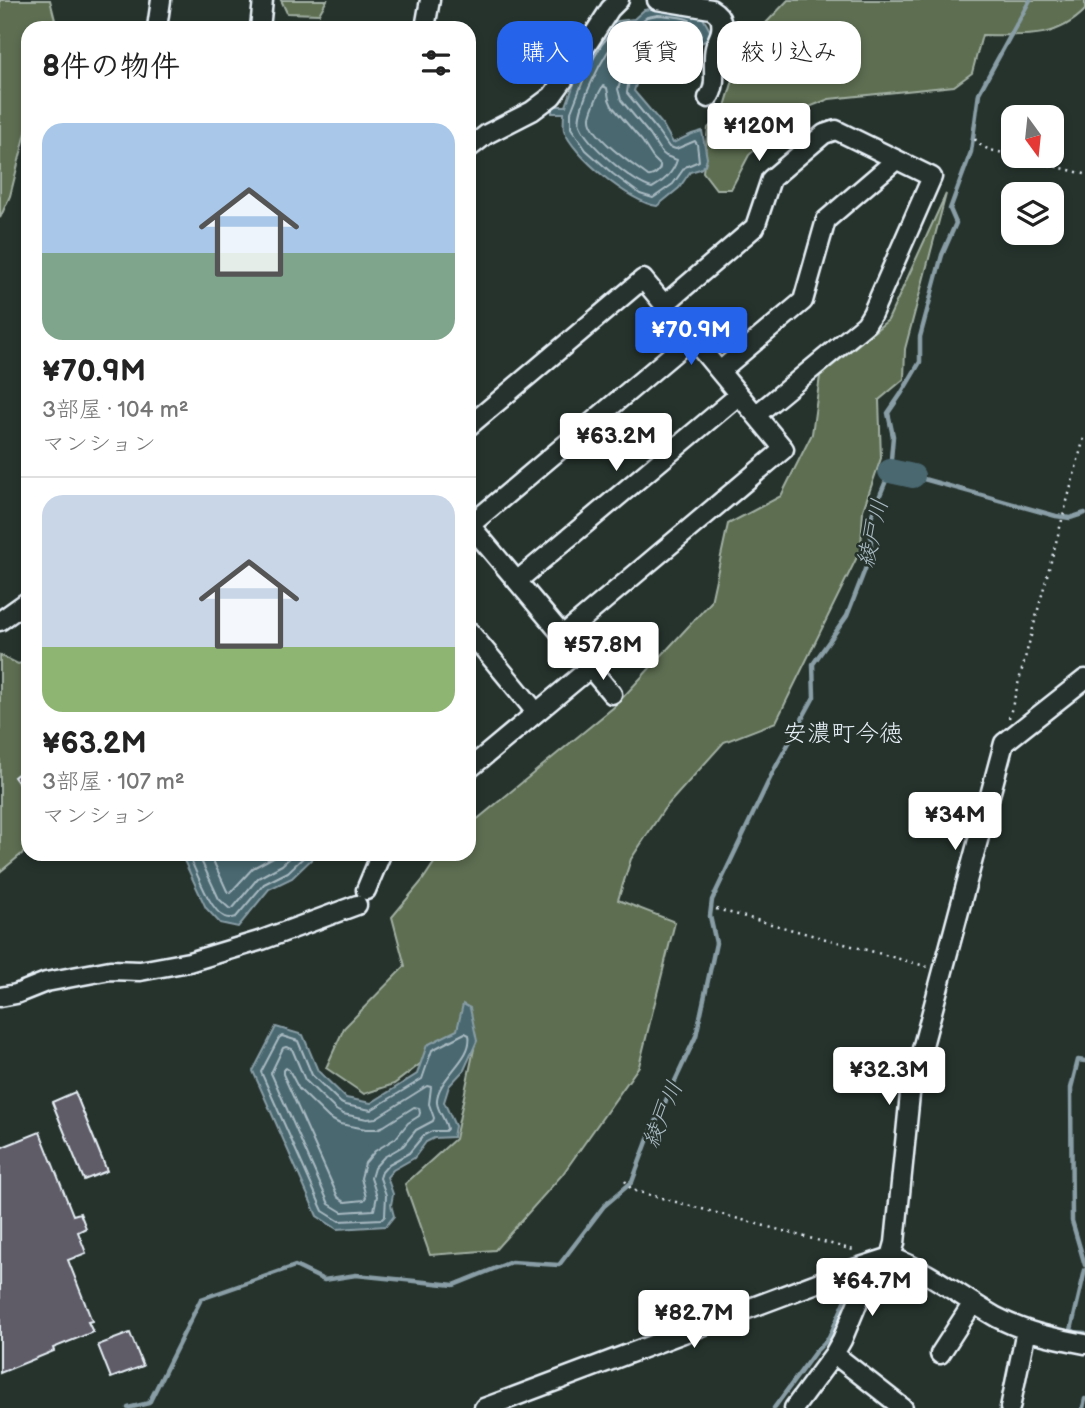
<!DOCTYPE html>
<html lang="ja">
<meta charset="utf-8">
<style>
body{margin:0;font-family:"Balsamiq Sans","Klee One",sans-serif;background:#f6f6f6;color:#222;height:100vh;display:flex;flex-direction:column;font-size:26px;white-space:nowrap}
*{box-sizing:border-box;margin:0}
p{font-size:23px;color:#767676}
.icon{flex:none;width:38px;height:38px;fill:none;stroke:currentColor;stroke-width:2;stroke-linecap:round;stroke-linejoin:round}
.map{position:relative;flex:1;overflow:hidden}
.details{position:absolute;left:21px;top:21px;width:455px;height:840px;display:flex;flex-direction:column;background:#fff;border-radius:21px;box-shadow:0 4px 10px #0003}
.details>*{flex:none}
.top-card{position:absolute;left:497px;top:21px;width:483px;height:63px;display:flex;gap:14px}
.needle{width:46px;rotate:165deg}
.buttons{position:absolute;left:1001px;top:105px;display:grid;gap:14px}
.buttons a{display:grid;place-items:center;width:63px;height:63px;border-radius:14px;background:#fff;box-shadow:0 4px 10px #0003;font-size:35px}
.price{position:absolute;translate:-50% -60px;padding:0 16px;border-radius:7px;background:#fff;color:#222;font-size:23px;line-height:46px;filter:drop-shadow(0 2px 4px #0008)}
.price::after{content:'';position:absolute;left:50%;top:42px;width:21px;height:16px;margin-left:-10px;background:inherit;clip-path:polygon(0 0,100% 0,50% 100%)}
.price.on{background:#2563eb;color:#fff}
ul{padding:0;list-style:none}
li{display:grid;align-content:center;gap:14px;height:371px;padding:0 21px}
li+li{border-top:2px solid #e0e0e0}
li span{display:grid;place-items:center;height:217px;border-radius:21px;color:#555}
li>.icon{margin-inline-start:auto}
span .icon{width:126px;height:126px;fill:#fffc;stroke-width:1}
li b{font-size:30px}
h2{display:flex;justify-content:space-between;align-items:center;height:84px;padding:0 21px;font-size:30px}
.pill{padding:0 24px;border-radius:21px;background:#fff;box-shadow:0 4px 10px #0003;font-size:24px;line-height:63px}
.pill.on{background:#2563eb;color:#fff}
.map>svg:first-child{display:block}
</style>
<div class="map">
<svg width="1085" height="1408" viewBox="0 0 1085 1408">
<rect width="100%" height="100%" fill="#26332d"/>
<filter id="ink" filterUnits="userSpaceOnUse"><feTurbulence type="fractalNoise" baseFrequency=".0143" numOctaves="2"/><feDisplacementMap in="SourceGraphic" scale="14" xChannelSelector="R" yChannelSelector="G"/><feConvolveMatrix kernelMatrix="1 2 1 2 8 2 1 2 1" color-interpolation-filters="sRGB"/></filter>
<g filter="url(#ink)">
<path fill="#5d6e51" stroke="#a2b0a4" stroke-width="2" d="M0,0H50L57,28H28V125L10,196L0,218Z
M281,0H327L319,14L287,13Z
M788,0H1085V10C1055,41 1021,35 982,35L972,73L954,86L829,99L794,113L749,155L731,189H716L703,172L708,128L723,113L743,47Z
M946,194L905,349L904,379L879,400L881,458L863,510L861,549L776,722L724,742L664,809L631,859L618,900L675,922L639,1066L562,1175L495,1250L430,1255L405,1184L455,1139L474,1049L454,1038L394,1084L364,1094L326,1068L344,1028L405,966L392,917L422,881L440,854H469V826L614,707L711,602L728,524L781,496L812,434L820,376L888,320Z
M0,655L18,664L28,661V852L23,853L0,872Z"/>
<path fill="#4a6770" stroke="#899ea6" stroke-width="2" d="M658,8L693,12L703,18L713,36L696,46L655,58L640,72L634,91L663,125L673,143L692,134L702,131L707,158L705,165L700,169L690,172L679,188L657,206C631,203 572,155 564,130C563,125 564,118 564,113H552V106H566L581,65L611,22L634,19L644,10Z
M181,854H317L292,878L269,889L238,927L220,923L206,908Z
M463,1004L470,1008L477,1041L464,1070L449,1086L444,1102L455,1126L453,1137L434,1138L426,1142L414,1158L393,1170L387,1177L393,1194L391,1205L394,1216L386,1226L337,1229L317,1216L253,1071L276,1027L303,1035L318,1071L346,1098L371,1103L417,1074L427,1045L457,1030Z"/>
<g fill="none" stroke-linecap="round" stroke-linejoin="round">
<path stroke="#a9bac2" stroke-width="2" d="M658,15C675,17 696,15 702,34C688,45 669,44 653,51C638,58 628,77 627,93L657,130L669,147L676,149L695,141L697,144L699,161L685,167L673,184L653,198L640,194L613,174L586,150L571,128V112L588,68L602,44L614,30L636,25L647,17Z
M658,24L683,27L686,31L684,34L650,43L644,46L627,63L618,89L621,100L650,135L661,152L666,156L677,160C673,173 663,182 652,188C633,183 587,144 580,125C575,111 606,47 619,38C624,34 633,36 639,33C647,30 650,25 658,24Z
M603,86L607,88L609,99L612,106L642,141L653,158L660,165C661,171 653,177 648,176C635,166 588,135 590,117C591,110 599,92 603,86Z
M188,854C196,870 209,910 225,917C230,919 232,918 236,917L264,884L288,872L307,854
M198,854L219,899L230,909L233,908L258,878L282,865L294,854
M210,854L227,891L230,893L253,868L279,854
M465,1033L469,1035C474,1059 435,1079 437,1103C438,1112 446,1120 447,1129L445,1131H432L423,1136L409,1153L389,1164L382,1172L380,1178L386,1195L385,1216L382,1219L339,1221L323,1211L261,1072L279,1038L282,1036L298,1041L312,1075L341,1103L345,1105L371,1110L422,1079L432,1050Z
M286,1047L292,1049L305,1080L336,1110L343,1114L367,1119L376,1118L427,1086L431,1087L429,1104L434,1118L433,1121L416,1130L403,1146L384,1157L374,1168L371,1178L377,1196L374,1210L342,1212L329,1204L271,1073L283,1048Z
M286,1068L289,1070L299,1089L329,1118L340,1124L366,1129H377L384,1126L414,1107L419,1108L420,1113L419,1116L408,1123L396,1138L375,1151L365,1163L361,1178L366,1197L364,1200L345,1202L338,1197L283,1074V1070Z"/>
<path stroke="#899ea6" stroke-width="4.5" d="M913,476L1056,516L1070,518L1085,513
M1085,1061L1078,1060L1071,1088L1072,1221L1085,1265
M1085,1270L1071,1330L1075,1332L1085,1333
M128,1408L149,1403L201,1299L295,1266L324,1280L356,1275L454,1285L511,1262L559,1265L604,1206L632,1182L648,1139L696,1036L716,943L710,916L712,900L773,772L814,697L813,664L847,616L871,554V517L890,471L893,436L888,413L901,394L920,362V337L942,255L956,223L950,209L971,152L979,93L1030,0
M774,1408L815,1352L829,1338L854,1281
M1083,1408L1085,1399"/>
<path stroke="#4a6770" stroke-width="24" d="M890,471L913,476"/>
</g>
<path fill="#5f5c67" stroke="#e8f1f8" stroke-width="2" d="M28,766V796L14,777Z
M75,1092L107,1171L84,1180L52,1102Z
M40,1132L73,1215L80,1213L86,1228L78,1232L86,1253L68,1260L92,1321L88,1322L93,1332L53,1348L54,1351L0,1373V1148Z
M130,1333L143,1366L111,1378L98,1345Z"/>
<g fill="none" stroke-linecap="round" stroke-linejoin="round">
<defs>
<path id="minor" d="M657,0L711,9C716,12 720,15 721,21C723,35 717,38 715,48C711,65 719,85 708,98
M157,28L161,0
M260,28L263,0
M425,28L430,0
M469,148L487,134L532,111L552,96L572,68L610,9L619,0
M665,304L755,227L771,179L824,134L836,130L932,177L872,314L866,324L756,415
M720,371L803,301L826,220L896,160
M469,426L643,279L784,449L563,635
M469,524L590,668L469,769
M469,526L692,338
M517,581L739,395
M0,621L28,601
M469,631L536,712
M590,668L612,694
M366,890L381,854
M0,997L16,994L46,982L110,970L140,971L189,962L262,940L357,905
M891,1257L895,1243L910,1094L1004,743L1085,679
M834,1354L903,1408
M940,1354L973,1303
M484,1408L854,1269L891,1257C929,1271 961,1297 996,1317C1024,1332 1054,1338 1085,1344
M794,1408L834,1354L842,1340L867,1280L878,1262
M1010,1408L1026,1330"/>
</defs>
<use href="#minor" stroke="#e8f1f8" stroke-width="23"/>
<path stroke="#e8f1f8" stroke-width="2.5" stroke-dasharray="2 5" stroke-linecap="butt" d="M975,139C982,151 1001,152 1013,155
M1015,156L1085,174
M1009,718L1085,434
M716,909L929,967
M625,1181L632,1190L857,1251"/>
<use href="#minor" stroke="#26332d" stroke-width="18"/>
</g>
</g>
<g text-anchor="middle" stroke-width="5" stroke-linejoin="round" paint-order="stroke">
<g font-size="23" font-style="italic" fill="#a9bac2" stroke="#26332d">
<text transform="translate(872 533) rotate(-77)" y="8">綾戸川</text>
<text transform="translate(662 1114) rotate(-67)" y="8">綾戸川</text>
</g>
<g font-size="24" fill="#e8f1f8" stroke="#26332d">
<text x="843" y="741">安濃町今徳</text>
</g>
</g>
</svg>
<div class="buttons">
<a><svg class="needle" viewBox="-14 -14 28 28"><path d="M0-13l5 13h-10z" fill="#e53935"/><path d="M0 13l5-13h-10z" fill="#767676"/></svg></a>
<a><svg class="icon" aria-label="layers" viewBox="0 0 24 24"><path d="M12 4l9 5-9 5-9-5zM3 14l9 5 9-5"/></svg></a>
</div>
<b class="price" style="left:759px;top:163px">¥120M</b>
<b class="price on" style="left:691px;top:367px">¥70.9M</b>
<b class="price" style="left:616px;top:473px">¥63.2M</b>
<b class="price" style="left:603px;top:682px">¥57.8M</b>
<b class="price" style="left:955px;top:852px">¥34M</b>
<b class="price" style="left:889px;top:1107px">¥32.3M</b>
<b class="price" style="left:872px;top:1318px">¥64.7M</b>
<b class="price" style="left:694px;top:1350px">¥82.7M</b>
<div class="top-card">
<a class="pill on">購入</a>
<a class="pill">賃貸</a>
<a class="pill">絞り込み</a>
</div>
<section class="details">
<h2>8件の物件<svg class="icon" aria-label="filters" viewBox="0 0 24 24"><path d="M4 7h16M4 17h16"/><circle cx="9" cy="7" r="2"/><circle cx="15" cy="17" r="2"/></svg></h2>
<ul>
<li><span style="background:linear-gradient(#a9c7e8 60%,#7fa58c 0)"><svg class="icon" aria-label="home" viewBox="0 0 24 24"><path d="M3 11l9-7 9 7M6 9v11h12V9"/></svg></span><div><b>¥70.9M</b><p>3部屋 · 104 m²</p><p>マンション</p></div></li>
<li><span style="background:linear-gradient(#c9d6e8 70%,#8fb573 0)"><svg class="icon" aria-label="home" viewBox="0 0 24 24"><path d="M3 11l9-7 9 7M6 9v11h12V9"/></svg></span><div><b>¥63.2M</b><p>3部屋 · 107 m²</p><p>マンション</p></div></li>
</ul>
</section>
</div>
